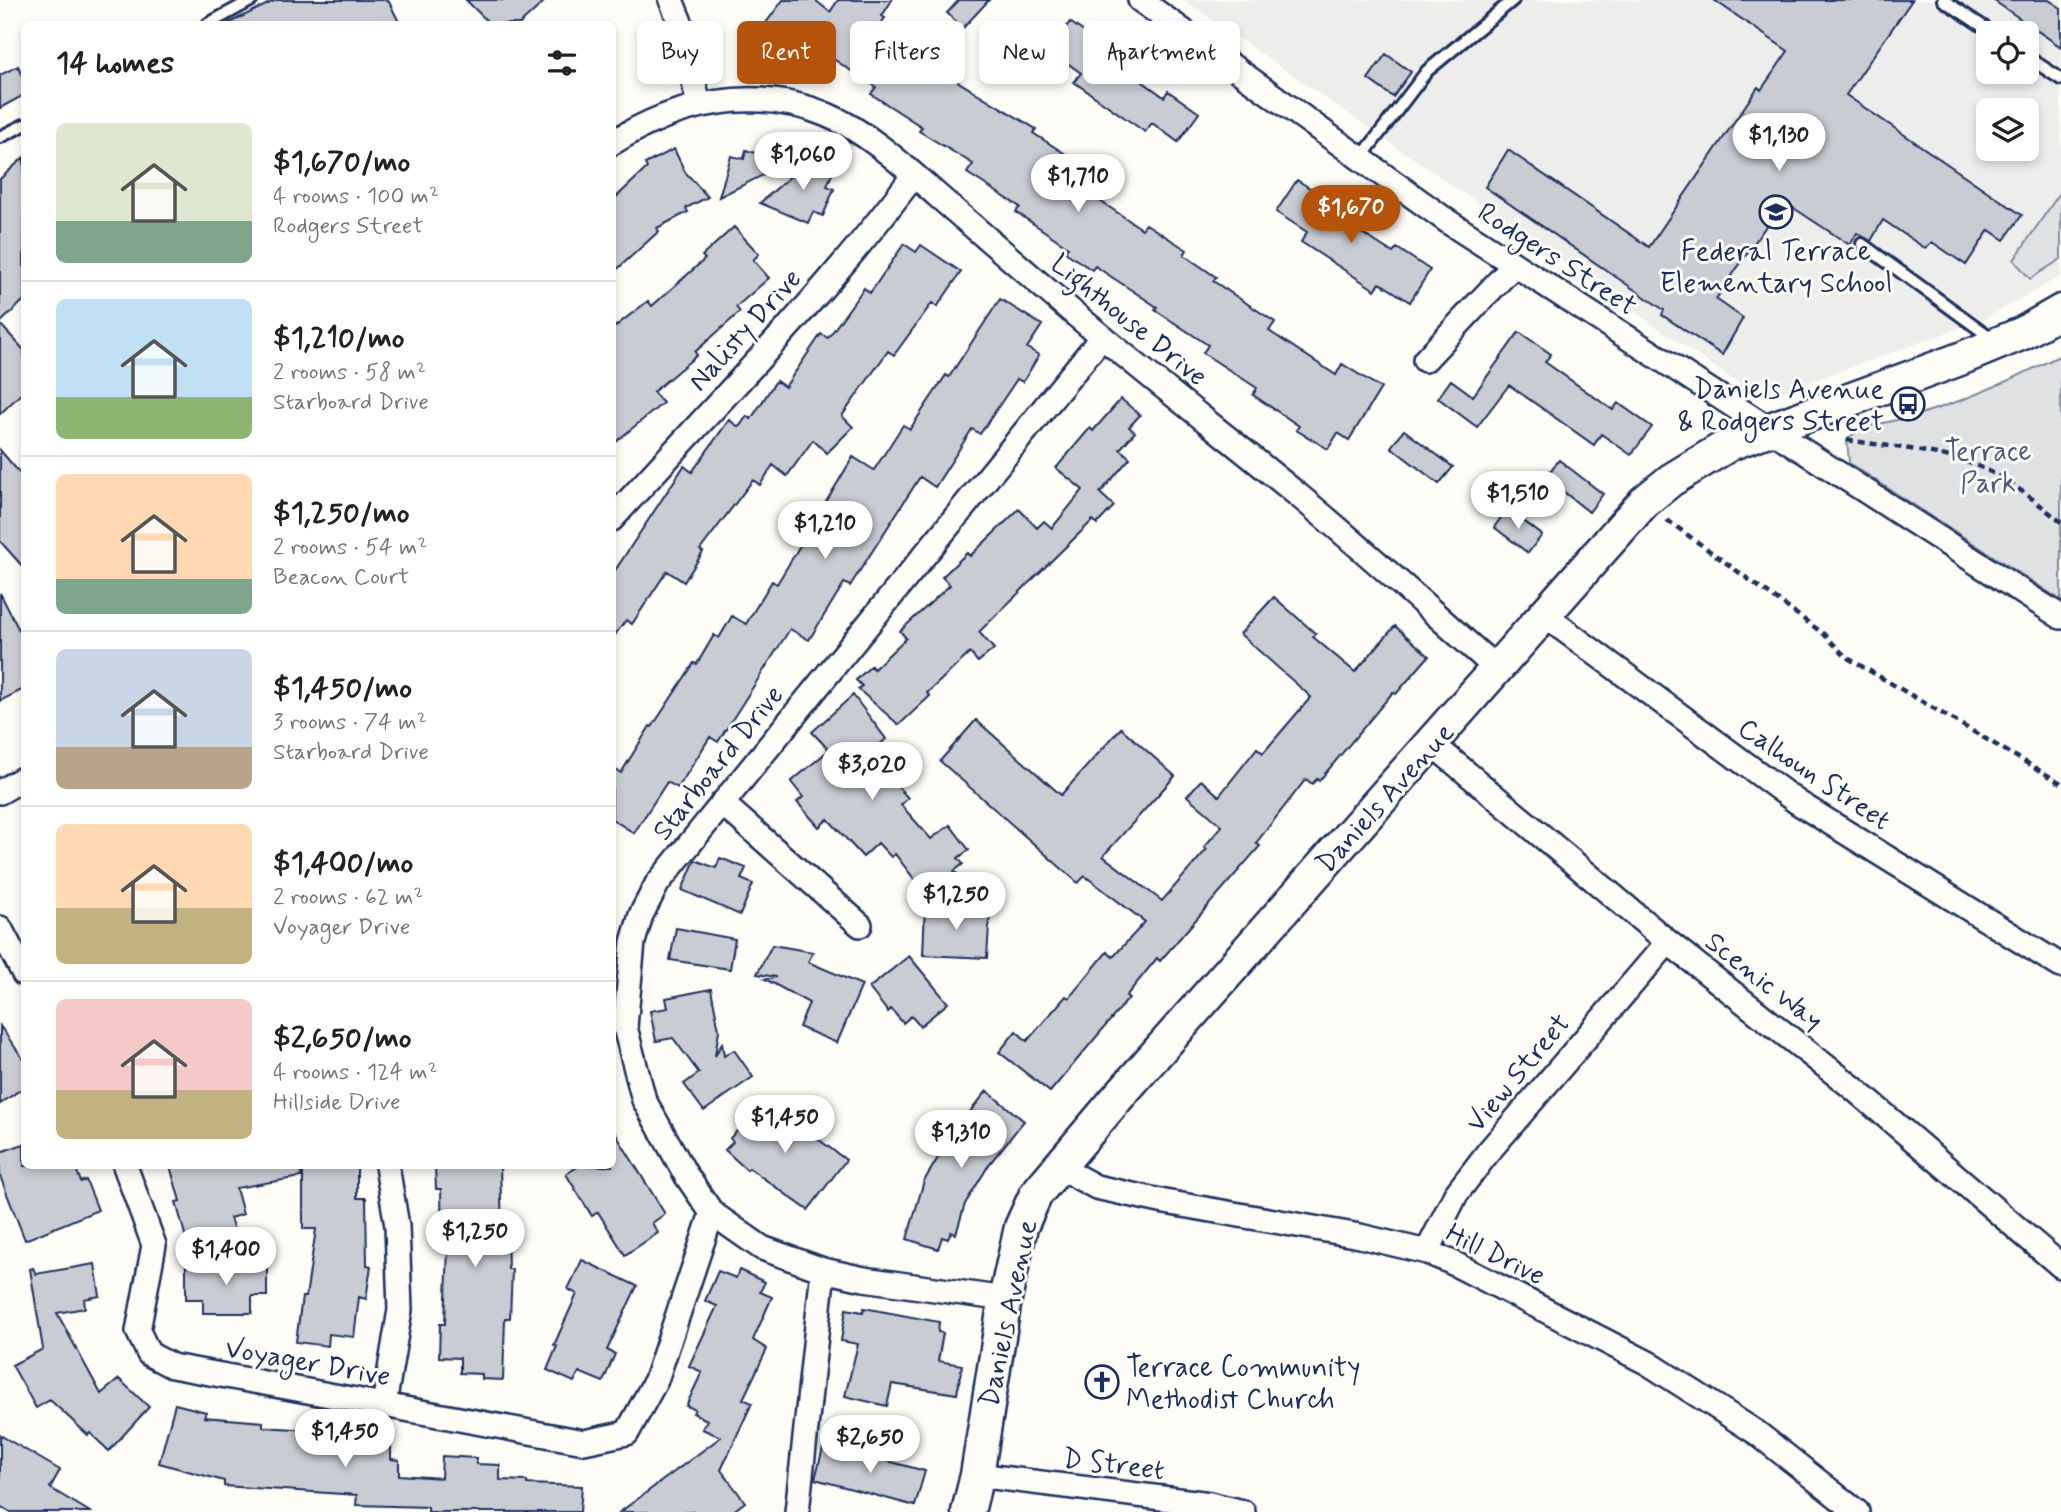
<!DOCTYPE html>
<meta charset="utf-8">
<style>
body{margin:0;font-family:Mynerve,sans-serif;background:#f2f2f2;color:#222;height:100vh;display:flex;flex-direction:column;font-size:26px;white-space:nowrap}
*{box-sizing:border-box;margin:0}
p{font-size:23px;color:#767676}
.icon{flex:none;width:38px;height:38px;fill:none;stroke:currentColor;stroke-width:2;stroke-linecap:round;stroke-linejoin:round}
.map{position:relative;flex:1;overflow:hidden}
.details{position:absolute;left:21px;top:21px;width:595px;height:1148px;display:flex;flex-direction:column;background:#fff;border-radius:10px;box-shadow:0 4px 10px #0003}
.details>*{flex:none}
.top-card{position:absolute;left:637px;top:21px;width:665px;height:63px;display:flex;gap:14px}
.controls{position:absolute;left:1976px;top:21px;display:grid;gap:14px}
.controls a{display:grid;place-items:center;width:63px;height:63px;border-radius:10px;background:#fff;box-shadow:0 4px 10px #0003;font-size:35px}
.price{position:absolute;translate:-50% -60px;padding:0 16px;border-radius:24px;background:#fff;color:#222;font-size:23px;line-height:46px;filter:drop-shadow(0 2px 4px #0008)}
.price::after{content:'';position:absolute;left:50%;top:42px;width:21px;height:16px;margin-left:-10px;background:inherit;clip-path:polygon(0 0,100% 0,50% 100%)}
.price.selected{background:#b45309;color:#fff}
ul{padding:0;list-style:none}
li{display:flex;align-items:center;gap:21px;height:175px;padding:0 35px}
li+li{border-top:2px solid #e0e0e0}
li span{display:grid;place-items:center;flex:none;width:196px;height:140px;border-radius:10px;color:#555}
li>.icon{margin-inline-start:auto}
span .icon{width:84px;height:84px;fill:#fffc;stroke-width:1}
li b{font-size:30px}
h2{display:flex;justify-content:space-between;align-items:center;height:84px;padding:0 35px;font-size:30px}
.tag{padding:0 24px;border-radius:10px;background:#fff;box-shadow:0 4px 10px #0003;font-size:24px;line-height:63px}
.tag.selected{background:#b45309;color:#fff}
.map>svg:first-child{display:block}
</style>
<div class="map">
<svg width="2061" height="1512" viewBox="0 0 2061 1512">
<rect width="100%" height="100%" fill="#fdfcf7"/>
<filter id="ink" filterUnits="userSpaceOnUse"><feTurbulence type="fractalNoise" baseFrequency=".0143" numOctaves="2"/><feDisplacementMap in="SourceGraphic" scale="14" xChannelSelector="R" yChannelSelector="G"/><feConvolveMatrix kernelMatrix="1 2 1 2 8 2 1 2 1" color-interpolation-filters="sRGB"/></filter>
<g filter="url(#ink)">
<path fill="#edeeec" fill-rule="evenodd" d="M1184,0H2061V276L1985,319L1771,396L1755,395ZM1988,33H2026V72H1988ZM1988,110H2026V149H1988Z"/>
<path fill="#e0e1e3" stroke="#7e88a0" stroke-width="2" d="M2061,191V259L2030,279L2014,260Z
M2061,355V600L1849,463L1847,440C1860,425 1882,424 1901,419C1956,406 2011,380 2061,355Z"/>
<path fill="#c9ccd3" stroke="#1b2f5e" stroke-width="2" d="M276,0H388L400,24H227Z
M466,0H546L520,24H490Z
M783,0H815L830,12L838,0H892L882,16L885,18L879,26L932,61L929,64L1036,129L1033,133L1084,166L1076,177L1080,179L1076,185L1142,229L1146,224L1187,250L1184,255L1216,277L1213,281L1275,322L1269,331L1336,375L1342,364L1381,388L1349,440L1338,433L1328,449L1296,430L1299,426L1253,395L1257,388L1203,353L1208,345L1155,310L1157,307L1095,266L1092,270L1065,252L1068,247L1016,212L1020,207L967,173L973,164L919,131L922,127L871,94L876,87L798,36L784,55L757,35Z
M959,0H989L963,28L947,13Z
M1714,0H1912L1846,95L2022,215L2004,240L1989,230L1966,265L1932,242L1926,249L1883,220L1871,241L1857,233L1850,245L1783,201L1716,299L1743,318L1722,355L1662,315L1664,310L1485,187L1508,150L1649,247L1758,87L1761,90L1788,51Z
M1993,0H2049L2061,8V47Z
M1070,22L1102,45L1099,50L1164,97L1168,91L1199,113L1178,142L1152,123L1145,132L1074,82L1081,73L1049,50Z
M1386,54L1411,72L1393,97L1368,79Z
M18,66L24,79V95L0,108V75Z
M765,147L801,156L719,197L731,156L744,159L746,150L762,155Z
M674,149L685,172L708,197L686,208L688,212L657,228L659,231L612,274V201L647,168L645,164Z
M24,157V300L0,323V179Z
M810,159L834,169L827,186L834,189L823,216L813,212L808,223L760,203Z
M1297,180L1332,202L1326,210L1393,253L1397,248L1430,270L1410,302L1380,283L1375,290L1301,242L1307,232L1276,212Z
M734,227L759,254L753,260L769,278L736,307L740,312L695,352L697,355L653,392L663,403L612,445V329L648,301L652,306L705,259L702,256Z
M904,244L916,252L921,245L961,272L937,307L932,303L894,355L888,351L842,416L853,427L827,453L813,440L787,476L773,465L760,485L753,480L700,550L703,552L684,582L667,571L632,624L626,620L612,639V575L684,466L692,472L729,420L739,427L747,416L751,419L776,381L785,387L821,334L828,338L864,288L870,293Z
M1000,299L1042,325L1027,348L1039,355L1023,382L1017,379L980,434L972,429L935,487L920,477L850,586L844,583L809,640L790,629L718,742L710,737L678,788L667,782L634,833L612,819V768L621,773L650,726L652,727L694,663L697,664L714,635L719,638L732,616L746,624L772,581L777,584L853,457L874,470L903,425L910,429L946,375L949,377Z
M0,324L24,350V391L0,414Z
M1519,332L1551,354L1545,362L1613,410L1618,403L1652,427L1631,455L1601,434L1594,445L1509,385L1477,427L1438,398L1451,380L1473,396Z
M1121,399L1140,415L1129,427L1135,432L1120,449L1130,458L1100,493L1114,506L1097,524L1093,520L979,632L994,649L978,662L970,653L927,693L930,696L899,725L858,689L862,686L856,680L871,666L874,669L906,638L900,631L950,585L942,577L967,553L970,556L1019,509L1037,528L1044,521L1052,528L1083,490L1056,468L1090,428L1093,431Z
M1404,430L1453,467L1439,484L1391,447Z
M0,450L24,478V568L0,541Z
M1559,460L1603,494L1589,512L1545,477Z
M1508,509L1542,535L1528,553L1494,527Z
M0,593L19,630L24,628V689L0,701Z
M1274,597L1316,634L1313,637L1355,672L1395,626L1429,656L1396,694L1393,692L1319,781L1317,779L1312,784L1306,779L1256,843L1260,846L1160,961L1157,958L1126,996L1129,998L1050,1092L999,1052L1016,1031L1027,1041L1066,996L1069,998L1107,952L1113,957L1145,922L1085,876L1078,883L940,761L976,720L1061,795L1121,728L1175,776L1103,856L1162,901L1207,849L1204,847L1222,826L1187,796L1201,780L1219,796L1257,748L1263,753L1311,697L1240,634Z
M853,695L886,739L872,752L876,755L872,758L908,798L901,805L931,839L950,825L969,850L958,858L963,864L954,871L958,875L950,881L953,884L930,900L895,854L891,857L878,843L863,857L828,819L819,827L797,802L803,797L791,782L829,750L812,732Z
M720,858L746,868L741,879L753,884L740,915L682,890L695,860L716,868Z
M925,907L990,909L987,958L923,955Z
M676,928L735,939L730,969L670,960Z
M772,945L813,952L808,962L862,985L837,1043L799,1027L809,1003L765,979L776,977L757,974Z
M909,956L948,1003L920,1026L911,1016L903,1023L891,1009L888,1012L869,988Z
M711,989L719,1030L715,1056L722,1043L724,1056L734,1050L753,1077L704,1111L684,1084L699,1073L673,1038L656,1041L650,1011L668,1008L666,998Z
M0,1026L24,1060V1087L0,1104Z
M987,1091L1024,1121L990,1163L965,1204L956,1234L951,1232L948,1239L942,1237L938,1249L907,1239L924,1181L954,1131Z
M767,1101L846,1160L808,1210L749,1168L747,1170L725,1150L733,1142L730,1138Z
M612,1128L665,1214L652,1223L658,1233L625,1255L598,1212L592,1216L566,1174L579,1166H612Z
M24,1144V1166H75L81,1182L86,1180L98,1210L25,1240L0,1176V1152Z
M170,1166H300L301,1177L236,1188L243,1214L230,1218L234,1230L187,1242L176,1202L180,1201Z
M303,1166H357V1198H366L367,1265L371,1266L366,1299L359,1297L354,1337L329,1334L328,1346L296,1342L302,1297H306L316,1229H303Z
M435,1166H500L502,1230H507L508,1269H512L510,1318H505L503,1380L482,1379V1374L460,1373V1358L439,1357L440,1324H445L448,1248H442L441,1189H436Z
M582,1260L637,1286L607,1350L615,1354L603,1382L579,1372L574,1382L547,1370L557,1346L554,1345L577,1294L568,1289Z
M95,1264L100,1296L84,1299L85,1308L57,1313L101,1394L119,1379L149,1407L109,1451L90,1433L88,1435L50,1400L36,1408L12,1365L43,1349L30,1269L33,1268L36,1274Z
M194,1264L267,1266V1296H252V1313H203V1299H186V1265Z
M739,1270L765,1282L760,1292L772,1297L753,1340L767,1349L743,1399L752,1403L721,1470L745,1502L732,1512H620L721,1437L702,1429L707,1420L693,1413L695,1409L686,1406L702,1372L689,1366L717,1306L705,1301L718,1271L736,1278Z
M864,1308L939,1322L938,1332L943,1333L938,1361L962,1365L957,1394L892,1384L887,1406L845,1396L858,1344L841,1341L846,1309L863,1312Z
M175,1404L206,1412L204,1417L263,1422V1427L327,1431L326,1442L391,1444V1459L399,1460V1475L441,1478L442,1456L476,1458V1464L500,1465V1480L527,1481V1484L582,1486L580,1512H428V1507L356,1505L357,1495L224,1486V1481L159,1463Z
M0,1435L60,1470L50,1488L90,1512H10L0,1506Z
M824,1444L925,1471L915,1506L815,1479Z"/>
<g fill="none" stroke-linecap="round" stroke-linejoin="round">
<defs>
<path id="lane" d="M1943,0L1993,33
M208,24L252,0
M2026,56L2061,79
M0,137L24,125
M1360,159L1427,71L1513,0
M1862,244L1993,339"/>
<path id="street" d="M671,0L680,22L699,105
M1140,0L1450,223L2061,617
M612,143C677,102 755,85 827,115C868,132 905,167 938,196C980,232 1021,268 1063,304C1140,370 1220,431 1298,495C1366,551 1431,611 1497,669
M1425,360L1514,265
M612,519C714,406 823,297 914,175
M1544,615L1797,802L2061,966
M1431,743L1668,942L1852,1087L2061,1266
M0,792L24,778
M722,803L860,925
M0,928L24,974
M125,1166L154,1245L138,1331L149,1354L172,1366L584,1442L627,1433L656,1380L712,1213
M1059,1167L1096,1187L1165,1202L1360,1236L1427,1252L1451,1262L1648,1363L1757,1433L1857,1512
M1427,1252L1456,1194L1489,1151L1668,942
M1005,1299L864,1279L823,1270L762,1248L712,1213L686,1175L644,1100L625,1027L633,942L641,915L657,884L1102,337
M384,1405L400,1310L397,1226L387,1166
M977,1475L1210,1504L1243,1512
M797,1512L823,1270"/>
<path id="secondary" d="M968,1512L977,1475L1005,1299L1021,1227L1036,1194L1118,1097L1644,502L1671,480L1730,444L1960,359L2023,333L2061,311"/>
</defs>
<use href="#lane" stroke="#1b2f5e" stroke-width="16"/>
<use href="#street" stroke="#1b2f5e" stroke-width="28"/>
<use href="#secondary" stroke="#1b2f5e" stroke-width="37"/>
<path stroke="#1b2f5e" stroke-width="4.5" stroke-dasharray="7 5" stroke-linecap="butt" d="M1847,440C1891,447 1938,450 1980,467C2009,479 2037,502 2061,522
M1667,520L1824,634L1846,657L2061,783"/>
<use href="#lane" stroke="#fdfcf7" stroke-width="10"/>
<use href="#street" stroke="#fdfcf7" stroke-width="23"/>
<use href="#secondary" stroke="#fdfcf7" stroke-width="32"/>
</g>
</g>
<defs>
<symbol id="school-ring" viewBox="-11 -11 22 22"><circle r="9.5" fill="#fdfcf7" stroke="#1b2f5e" stroke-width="1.5"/><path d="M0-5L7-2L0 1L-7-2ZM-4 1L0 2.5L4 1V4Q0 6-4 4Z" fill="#1b2f5e"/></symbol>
<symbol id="bus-ring" viewBox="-11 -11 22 22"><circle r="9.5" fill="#fdfcf7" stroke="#1b2f5e" stroke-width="1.5"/><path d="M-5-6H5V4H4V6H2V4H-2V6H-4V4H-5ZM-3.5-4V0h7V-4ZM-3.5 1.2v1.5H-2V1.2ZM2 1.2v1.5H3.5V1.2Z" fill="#1b2f5e"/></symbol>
<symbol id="church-ring" viewBox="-11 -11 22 22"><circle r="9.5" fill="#fdfcf7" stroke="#1b2f5e" stroke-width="1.5"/><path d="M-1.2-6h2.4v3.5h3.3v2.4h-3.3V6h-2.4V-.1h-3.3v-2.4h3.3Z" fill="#1b2f5e"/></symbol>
</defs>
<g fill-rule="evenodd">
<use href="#school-ring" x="1757" y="193" width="38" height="38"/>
<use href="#bus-ring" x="1889" y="385" width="38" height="38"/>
<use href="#church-ring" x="1083" y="1363" width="38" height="38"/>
</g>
<g text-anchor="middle" stroke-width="6" stroke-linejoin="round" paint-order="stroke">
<g font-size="28" fill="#1b2f5e" stroke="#fdfcf7">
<text x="1776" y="260">Federal Terrace<tspan x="1776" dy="32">Elementary School</tspan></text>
<text x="1884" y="398" text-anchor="end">Daniels Avenue<tspan x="1884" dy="32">&amp; Rodgers Street</tspan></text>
<text x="1126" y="1376" text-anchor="start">Terrace Community<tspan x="1126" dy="32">Methodist Church</tspan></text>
</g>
<g font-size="28" fill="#1b2f5e" stroke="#fdfcf7">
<text transform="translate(1558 258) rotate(33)" y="10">Rodgers Street</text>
<text transform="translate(1130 319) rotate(39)" y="10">Lighthouse Drive</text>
<text transform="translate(744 329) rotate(-48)" y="10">Nalisty Drive</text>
<text transform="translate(717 762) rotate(-51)" y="10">Starboard Drive</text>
<text transform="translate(1815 773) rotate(34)" y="10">Calhoun Street</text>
<text transform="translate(1384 797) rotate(-48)" y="10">Daniels Avenue</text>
<text transform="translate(1765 980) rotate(38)" y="10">Scenic Way</text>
<text transform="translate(1517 1072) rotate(-50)" y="10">View Street</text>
<text transform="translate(1496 1253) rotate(26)" y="10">Hill Drive</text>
<text transform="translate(1007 1313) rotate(-78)" y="10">Daniels Avenue</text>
<text transform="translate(308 1361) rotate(10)" y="10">Voyager Drive</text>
<text transform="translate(1114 1463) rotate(7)" y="10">D Street</text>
</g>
<g font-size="28" fill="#4c5c7f" stroke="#fdfcf7">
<text x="1988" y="460">Terrace<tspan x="1988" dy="32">Park</tspan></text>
</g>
</g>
</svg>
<div class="controls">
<a><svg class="icon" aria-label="locate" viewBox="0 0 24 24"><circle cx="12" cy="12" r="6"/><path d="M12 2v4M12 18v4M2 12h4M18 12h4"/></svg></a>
<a><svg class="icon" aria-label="layers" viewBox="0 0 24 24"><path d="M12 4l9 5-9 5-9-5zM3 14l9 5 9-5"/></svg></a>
</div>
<b class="price" style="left:1779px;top:173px">$1,130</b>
<b class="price" style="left:803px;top:192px">$1,060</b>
<b class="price" style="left:1078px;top:214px">$1,710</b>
<b class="price selected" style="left:1351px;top:245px">$1,670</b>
<b class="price" style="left:1518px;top:531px">$1,510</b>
<b class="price" style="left:825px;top:561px">$1,210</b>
<b class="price" style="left:872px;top:802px">$3,020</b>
<b class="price" style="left:956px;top:932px">$1,250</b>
<b class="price" style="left:785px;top:1155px">$1,450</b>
<b class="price" style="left:961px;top:1170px">$1,310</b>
<b class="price" style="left:475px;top:1269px">$1,250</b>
<b class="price" style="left:226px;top:1287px">$1,400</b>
<b class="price" style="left:345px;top:1469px">$1,450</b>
<b class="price" style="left:870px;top:1475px">$2,650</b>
<div class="top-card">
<a class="tag">Buy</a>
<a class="tag selected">Rent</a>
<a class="tag">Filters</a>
<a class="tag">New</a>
<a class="tag">Apartment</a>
</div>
<section class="details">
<h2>14 homes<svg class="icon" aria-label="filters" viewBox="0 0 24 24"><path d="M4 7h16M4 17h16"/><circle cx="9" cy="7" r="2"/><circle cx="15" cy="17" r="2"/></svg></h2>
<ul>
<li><span style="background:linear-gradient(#dfe7d0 70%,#7fa58c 0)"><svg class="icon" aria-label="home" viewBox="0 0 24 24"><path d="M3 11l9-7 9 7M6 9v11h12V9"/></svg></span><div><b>$1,670/mo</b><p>4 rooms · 100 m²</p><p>Rodgers Street</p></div></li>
<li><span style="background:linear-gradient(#bfe0f5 70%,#8fb573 0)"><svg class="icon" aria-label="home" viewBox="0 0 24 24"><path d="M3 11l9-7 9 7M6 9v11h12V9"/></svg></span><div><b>$1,210/mo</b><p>2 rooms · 58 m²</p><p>Starboard Drive</p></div></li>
<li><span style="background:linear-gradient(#ffd9b3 75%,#7fa58c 0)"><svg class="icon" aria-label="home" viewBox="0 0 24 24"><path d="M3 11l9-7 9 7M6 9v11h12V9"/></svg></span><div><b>$1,250/mo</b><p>2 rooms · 54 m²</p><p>Beacon Court</p></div></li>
<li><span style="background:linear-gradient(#c9d6e8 70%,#b9a48a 0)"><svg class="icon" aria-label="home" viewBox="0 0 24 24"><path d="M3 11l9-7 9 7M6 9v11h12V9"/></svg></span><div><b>$1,450/mo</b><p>3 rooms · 74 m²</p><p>Starboard Drive</p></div></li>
<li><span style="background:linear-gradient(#ffd9b3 60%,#c2b280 0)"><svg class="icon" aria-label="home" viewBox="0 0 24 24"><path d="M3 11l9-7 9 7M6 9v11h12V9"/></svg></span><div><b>$1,400/mo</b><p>2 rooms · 62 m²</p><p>Voyager Drive</p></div></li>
<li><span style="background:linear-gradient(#f6c9c9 65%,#c2b280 0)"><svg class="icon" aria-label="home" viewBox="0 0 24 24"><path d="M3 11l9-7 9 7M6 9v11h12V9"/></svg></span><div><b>$2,650/mo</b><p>4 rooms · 124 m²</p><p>Hillside Drive</p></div></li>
</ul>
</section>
</div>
